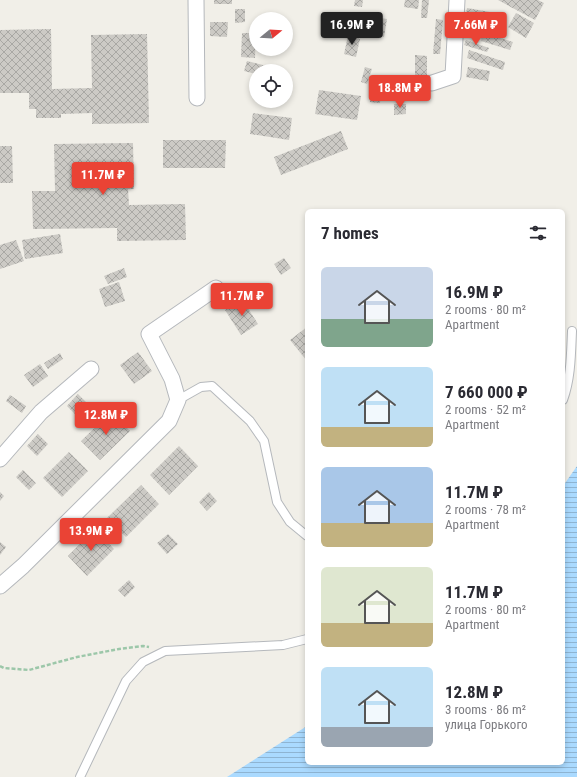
<!DOCTYPE html>
<meta charset="utf-8">
<style>
body{margin:0;font-family:"Roboto Condensed",sans-serif;background:#f7f7f7;color:#2b2b33;height:100vh;display:flex;flex-direction:column;font-size:15px;white-space:nowrap}
*{box-sizing:border-box;margin:0}
p{font-size:13px;color:#7c7c81}
.icon{flex:none;width:22px;height:22px;fill:none;stroke:currentColor;stroke-width:2;stroke-linecap:round;stroke-linejoin:round}
.map{position:relative;flex:1;overflow:hidden}
.panel{position:absolute;left:305px;top:209px;width:260px;height:556px;display:flex;flex-direction:column;background:#fff;border-radius:6px;box-shadow:0 2px 6px #0003}
.panel>*{flex:none}
.needle{width:26px;rotate:72deg}
.tools{position:absolute;left:249px;top:12px;display:grid;gap:8px}
.tools a{display:grid;place-items:center;width:44px;height:44px;border-radius:50%;background:#fff;box-shadow:0 2px 6px #0003;font-size:20px}
.price{position:absolute;translate:-50% -34px;padding:0 9px;border-radius:4px;background:#ea4335;color:#fff;font-size:13px;line-height:26px;filter:drop-shadow(0 1px 2px #0008)}
.price::after{content:'';position:absolute;left:50%;top:24px;width:12px;height:9px;margin-left:-6px;background:inherit;clip-path:polygon(0 0,100% 0,50% 100%)}
.price.active{background:#222;color:#fff}
ul{padding:0;list-style:none}
li{display:flex;align-items:center;gap:12px;height:100px;padding:0 16px}
li span{display:grid;place-items:center;flex:none;width:112px;height:80px;border-radius:6px;color:#555}
li>.icon{margin-inline-start:auto}
span .icon{width:48px;height:48px;fill:#fffc;stroke-width:1}
li b{font-size:17px}
h2{display:flex;justify-content:space-between;align-items:center;height:48px;padding:0 16px;font-size:17px}
.map>svg:first-child{display:block}
</style>
<div class="map">
<svg width="577" height="777" viewBox="0 0 577 777">
<defs>
<pattern id="water-rules" width="6" height="5" patternUnits="userSpaceOnUse"><rect width="6" height="5" fill="#aadaff"/><path d="M0 2.5h6" fill="none" stroke="#8eb4d2"/></pattern>
<pattern id="building-cross-hatch" width="8" height="8" patternUnits="userSpaceOnUse"><rect width="8" height="8" fill="#cccac5"/><path d="M0 0l8 8M0 8l8-8" fill="none" stroke="#a9a8a4"/></pattern>
</defs>
<rect width="100%" height="100%" fill="#f1efe8"/>
<path fill="url(#water-rules)" d="M577,466V777H227L307,726V763H563V486Z"/>
<path fill="url(#building-cross-hatch)" d="M214,0H232V4H214Z
M355,0H363L362,7L354,6Z
M405,0H419L418,9L404,7Z
M422,0H429L427,18H421Z
M498,0H538L544,3L535,20Z
M467,8L490,12L487,30L464,27Z
M235,9H245V22L235,23Z
M346,12L359,15L356,31L343,28Z
M516,13L534,23L526,38L508,27Z
M374,17L387,19L384,37L371,34Z
M436,19L443,20L440,54H433Z
M210,22H228L227,37L210,36Z
M51,29L52,89L92,88L91,35L147,34L149,123L92,124V113L61,114V118H36V109H29V93H0V30Z
M242,33H256L255,58L241,57Z
M483,33L513,42L510,50L481,41Z
M348,36L360,39L356,57L344,54Z
M466,40L489,48L487,52L464,45Z
M469,50L505,62L503,70L467,58Z
M415,55L427,56V78H415Z
M247,61L282,70V71H256V74L244,71Z
M365,67L372,69L367,84L361,82Z
M468,67L490,71L488,81L466,77Z
M389,76H413L412,90L388,89Z
M372,81L382,82L380,103L370,102Z
M319,90L361,96L357,120L315,114Z
M394,104H406V114L394,115Z
M253,113L292,118L289,140L250,134Z
M341,131L348,149L281,175L274,157Z
M163,140H226L225,168H163Z
M133,143L134,189H128L129,205L185,204L186,240L117,241V228L33,229L32,191H55L54,144Z
M0,146H12L13,183H0Z
M60,234L63,253L25,259L22,240Z
M16,240L24,261L0,269V245Z
M284,258L291,268L281,275L274,264Z
M124,268L127,277L108,284L104,276Z
M119,282L125,301L105,307L99,289Z
M242,299L258,324L241,335L225,310Z
M307,327V361L290,340Z
M138,352L152,371L134,384L120,365Z
M60,353L63,359L48,369L44,363Z
M40,364L48,376L33,387L24,375Z
M78,394L89,405L77,416L67,406Z
M10,395L26,406L22,413L6,401Z
M111,412L130,431L100,460L81,441Z
M38,434L48,444L37,456L27,446Z
M179,446L198,466L169,495L150,475Z
M69,452L88,471L62,497L43,478Z
M23,470L36,483L29,490L16,477Z
M141,485L159,504L126,537L107,518Z
M0,492L4,496L0,501Z
M209,492L217,501L207,511L199,502Z
M95,529L114,549L87,576L68,556Z
M168,534L178,544L167,554L157,543Z
M0,542L6,547L0,555Z
M129,580L135,587L125,597L118,590Z"/>
<g fill="none" stroke-linecap="round" stroke-linejoin="round">
<defs>
<path id="lane" d="M178,400L201,387L212,386L250,421L264,441L277,502L290,522L307,536
M563,400C571,378 571,354 572,331
M80,777L126,681L143,662L165,651L283,645L307,639"/>
<path id="street" d="M196,0L197,98
M432,83L453,76L457,0
M0,459L41,412L91,369
M0,586L23,566L169,421L178,400L172,379L149,334L216,288"/>
</defs>
<use href="#lane" stroke="#b5b8bc" stroke-width="10"/>
<use href="#street" stroke="#b5b8bc" stroke-width="17"/>
<path stroke="#9cc7a9" stroke-width="2.5" stroke-dasharray="4 2" stroke-linecap="butt" d="M0,666L4,668L29,670L77,657L119,649L143,646L149,647"/>
<use href="#lane" stroke="#fff" stroke-width="8"/>
<use href="#street" stroke="#fff" stroke-width="15"/>
</g>
</svg>
<div class="tools">
<a><svg class="needle" viewBox="-14 -14 28 28"><path d="M0-13l5 13h-10z" fill="#e53935"/><path d="M0 13l5-13h-10z" fill="#7c7c81"/></svg></a>
<a><svg class="icon" aria-label="locate" viewBox="0 0 24 24"><circle cx="12" cy="12" r="6"/><path d="M12 2v4M12 18v4M2 12h4M18 12h4"/></svg></a>
</div>
<b class="price active" style="left:352px;top:46px">16.9M ₽</b>
<b class="price" style="left:476px;top:46px">7.66M ₽</b>
<b class="price" style="left:400px;top:109px">18.8M ₽</b>
<b class="price" style="left:103px;top:196px">11.7M ₽</b>
<b class="price" style="left:242px;top:317px">11.7M ₽</b>
<b class="price" style="left:106px;top:436px">12.8M ₽</b>
<b class="price" style="left:91px;top:552px">13.9M ₽</b>
<section class="panel">
<h2>7 homes<svg class="icon" aria-label="filters" viewBox="0 0 24 24"><path d="M4 7h16M4 17h16"/><circle cx="9" cy="7" r="2"/><circle cx="15" cy="17" r="2"/></svg></h2>
<ul>
<li><span style="background:linear-gradient(#c9d6e8 65%,#7fa58c 0)"><svg class="icon" aria-label="home" viewBox="0 0 24 24"><path d="M3 11l9-7 9 7M6 9v11h12V9"/></svg></span><div><b>16.9M ₽</b><p>2 rooms · 80 m²</p><p>Apartment</p></div></li>
<li><span style="background:linear-gradient(#bfe0f5 75%,#c2b280 0)"><svg class="icon" aria-label="home" viewBox="0 0 24 24"><path d="M3 11l9-7 9 7M6 9v11h12V9"/></svg></span><div><b>7 660 000 ₽</b><p>2 rooms · 52 m²</p><p>Apartment</p></div></li>
<li><span style="background:linear-gradient(#a9c7e8 70%,#c2b280 0)"><svg class="icon" aria-label="home" viewBox="0 0 24 24"><path d="M3 11l9-7 9 7M6 9v11h12V9"/></svg></span><div><b>11.7M ₽</b><p>2 rooms · 78 m²</p><p>Apartment</p></div></li>
<li><span style="background:linear-gradient(#dfe7d0 70%,#c2b280 0)"><svg class="icon" aria-label="home" viewBox="0 0 24 24"><path d="M3 11l9-7 9 7M6 9v11h12V9"/></svg></span><div><b>11.7M ₽</b><p>2 rooms · 80 m²</p><p>Apartment</p></div></li>
<li><span style="background:linear-gradient(#bfe0f5 75%,#9aa5b1 0)"><svg class="icon" aria-label="home" viewBox="0 0 24 24"><path d="M3 11l9-7 9 7M6 9v11h12V9"/></svg></span><div><b>12.8M ₽</b><p>3 rooms · 86 m²</p><p>улица Горького</p></div></li>
</ul>
</section>
</div>
